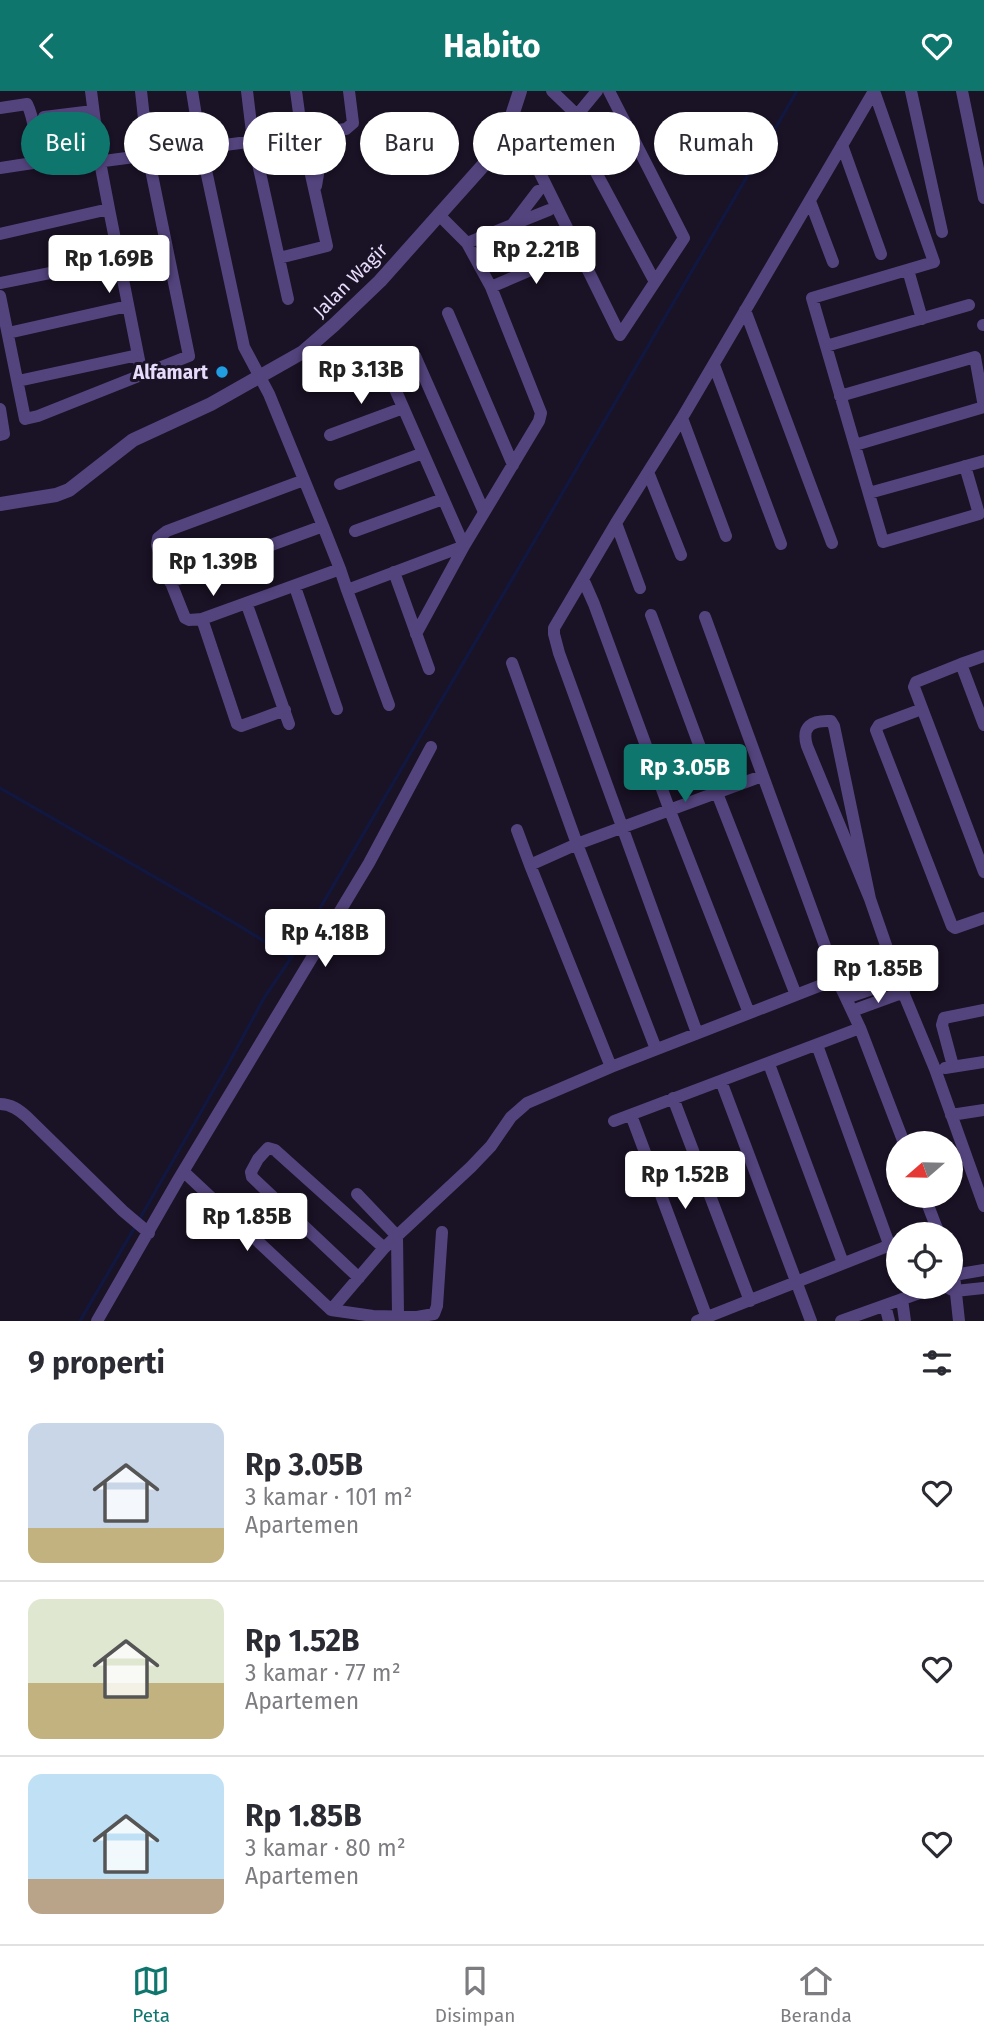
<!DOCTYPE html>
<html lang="id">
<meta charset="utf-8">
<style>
body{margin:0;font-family:"Fira Sans",sans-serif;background:#f7f7f7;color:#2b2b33;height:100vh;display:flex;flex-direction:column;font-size:26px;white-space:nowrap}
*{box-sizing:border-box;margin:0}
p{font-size:23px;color:#7c7c81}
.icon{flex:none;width:38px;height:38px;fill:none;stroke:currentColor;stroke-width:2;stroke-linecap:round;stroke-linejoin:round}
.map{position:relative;height:1230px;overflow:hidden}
.sheet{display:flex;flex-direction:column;background:#fff;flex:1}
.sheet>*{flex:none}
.hud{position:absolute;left:21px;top:21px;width:943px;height:63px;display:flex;gap:14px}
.needle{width:46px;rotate:250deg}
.tools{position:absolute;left:886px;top:1040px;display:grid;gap:14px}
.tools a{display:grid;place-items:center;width:77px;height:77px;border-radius:50%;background:#fff;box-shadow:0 2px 5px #0004;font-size:35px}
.price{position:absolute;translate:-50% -60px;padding:0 16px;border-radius:7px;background:#fff;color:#222;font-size:23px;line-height:46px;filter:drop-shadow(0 2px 4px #0008)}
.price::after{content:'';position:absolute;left:50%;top:42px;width:21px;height:16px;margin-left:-10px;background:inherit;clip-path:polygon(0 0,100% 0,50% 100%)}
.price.current{background:#0f766e;color:#fff}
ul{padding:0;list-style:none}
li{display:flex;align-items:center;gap:21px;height:175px;padding:0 28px}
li+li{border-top:2px solid #e1e1e2}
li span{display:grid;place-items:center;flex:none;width:196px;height:140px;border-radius:14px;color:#555}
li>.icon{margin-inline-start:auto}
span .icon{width:84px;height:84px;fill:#fffc;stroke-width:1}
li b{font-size:30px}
h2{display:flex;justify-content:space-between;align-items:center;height:84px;padding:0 28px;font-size:30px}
.pill{padding:0 24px;border-radius:32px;background:#fff;box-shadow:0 2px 5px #0004;font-size:24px;line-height:63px}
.pill.current{background:#0f766e;color:#fff}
header{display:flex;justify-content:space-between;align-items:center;height:91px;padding:0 28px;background:#0f766e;color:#fff;font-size:32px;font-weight:700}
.menu{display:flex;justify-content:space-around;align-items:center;height:98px;border-top:2px solid #e1e1e2;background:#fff;font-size:19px;color:#7c7c81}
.menu a{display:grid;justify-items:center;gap:4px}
.menu .current{color:#0f766e}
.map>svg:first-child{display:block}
</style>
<header><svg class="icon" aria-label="back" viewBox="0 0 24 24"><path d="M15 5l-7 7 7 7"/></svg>Habito<svg class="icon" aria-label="heart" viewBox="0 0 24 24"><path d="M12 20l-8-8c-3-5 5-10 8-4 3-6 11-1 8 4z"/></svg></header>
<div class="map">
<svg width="984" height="1230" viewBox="0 0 984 1230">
<rect width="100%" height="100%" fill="#1a1225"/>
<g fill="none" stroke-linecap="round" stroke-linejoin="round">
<path stroke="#11173f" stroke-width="3.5" d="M0,697L238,834L291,867
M139,1129L225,979L264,907L291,867L797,0
M80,1230L135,1136"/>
<path stroke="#54447e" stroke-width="12" d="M247,0L253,50L288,208
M552,0L577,24
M597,0L536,74L620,244L684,147L609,0
M874,0L934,171L812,207L883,451L979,423L965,375
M911,0L942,141
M962,0L984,107
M0,17L27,13C33,25 40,60 33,72L0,77
M44,26L93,20
M570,33L655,191
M842,54L881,163
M51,77L346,38L353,32L349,0
M316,95L325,41
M810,110L833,171
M109,118L142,284
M512,134L538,100
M0,143L109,118L100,71L91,0
M467,152L549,119
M279,167L327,155L302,44L296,0
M908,179L922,228
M0,192L119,168
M491,196L568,163
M0,205L25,328L38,325L189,265L148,64L141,0
M745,219L832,452
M448,222L513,374
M983,234H984
M8,242L128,215
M826,255L969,214
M415,265L484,421
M714,274L781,453
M18,290L138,264
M395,298L464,455L416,543
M840,305L975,266L984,316L855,354
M0,318L4,343L0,344
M682,327L726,445
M330,344L403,317
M648,381L681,464
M304,389L167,440L158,447L157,454L160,464L185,527L189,529L202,528L340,478L347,499L464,455L539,330L541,322L491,196L467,152L439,124
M340,393L423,362
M869,402L984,370
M616,432L640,497
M323,435L340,478
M355,440L443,408
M394,481L429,578
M583,488L594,513L670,720L749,922
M170,491L323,435L269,303L244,256L201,56L192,0
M295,496L337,618
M347,499L389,614
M247,514L289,633
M651,524L717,702L796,904
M705,526L837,888L860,937L904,1052
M202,528L237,633L241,635L285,619
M984,565L961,573L984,634
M512,572L577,753L656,958
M961,573L916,591L914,596L984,781
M922,618L879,634L876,639L952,835L955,837L984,827
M517,739L530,774
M870,808L834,635L831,630C812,629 801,635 807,655L870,808L898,889L935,978L984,1115
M846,907L898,889
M852,920L904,901
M697,942L559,562L554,543V537L616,432L682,327L874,0
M817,954L889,1153
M769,973L843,1172
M953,975L942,934L944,927L984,919
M611,976L530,774L577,753L762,685
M945,977L984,971
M721,990L811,1230
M673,1007L750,1210
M0,1013C11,1013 19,1019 27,1026L123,1120L149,1142
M631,1024L707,1227
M951,1024L984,1019
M614,1030L860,937
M184,1081L331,1219L373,1225L417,1226L434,1223L437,1215L442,1141
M357,1103L397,1145L398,1224
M924,1104L939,1143
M921,1143L937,1137
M950,1174L954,1184L959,1230
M359,1187L252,1086L251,1081L258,1068L268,1057L275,1059L384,1157
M950,1187L954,1184L984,1179
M950,1198L955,1200L984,1197
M902,1208L905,1230
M885,1214L889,1230
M331,1219L384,1157L471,1076L491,1055L511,1026L527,1012L611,976L837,888
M97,1230L178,1089L369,772L431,656
M697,1230L898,1151
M841,1230L939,1195"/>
<path stroke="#54447e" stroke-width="14" d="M0,413L56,404L69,399L133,349L211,313L303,261L334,234L380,190L488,69L504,49L520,0"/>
</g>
<circle fill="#209ee1" stroke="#1a1225" stroke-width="2.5" cx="222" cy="281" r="7"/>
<g text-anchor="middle" stroke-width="6" stroke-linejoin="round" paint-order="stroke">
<g font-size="19" fill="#e6dbfa" stroke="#1a1225">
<text transform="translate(350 189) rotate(-45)" y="7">Jalan Wagir</text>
</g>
<g font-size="19" font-weight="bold" fill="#e6dbfa" stroke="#1a1225" text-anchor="end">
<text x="208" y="288">Alfamart</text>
</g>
</g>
</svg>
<div class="tools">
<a><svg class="needle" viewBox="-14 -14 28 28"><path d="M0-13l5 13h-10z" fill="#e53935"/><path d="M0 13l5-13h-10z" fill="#7c7c81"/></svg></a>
<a><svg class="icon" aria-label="locate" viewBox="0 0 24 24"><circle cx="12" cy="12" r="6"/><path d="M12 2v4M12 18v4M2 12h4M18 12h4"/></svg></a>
</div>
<b class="price" style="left:536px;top:195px">Rp 2.21B</b>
<b class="price" style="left:109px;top:204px">Rp 1.69B</b>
<b class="price" style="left:361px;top:315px">Rp 3.13B</b>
<b class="price" style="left:213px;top:507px">Rp 1.39B</b>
<b class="price current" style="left:685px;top:713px">Rp 3.05B</b>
<b class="price" style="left:325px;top:878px">Rp 4.18B</b>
<b class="price" style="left:878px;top:914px">Rp 1.85B</b>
<b class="price" style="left:685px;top:1120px">Rp 1.52B</b>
<b class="price" style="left:247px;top:1162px">Rp 1.85B</b>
<div class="hud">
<a class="pill current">Beli</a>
<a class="pill">Sewa</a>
<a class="pill">Filter</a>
<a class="pill">Baru</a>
<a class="pill">Apartemen</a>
<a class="pill">Rumah</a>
</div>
</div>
<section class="sheet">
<h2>9 properti<svg class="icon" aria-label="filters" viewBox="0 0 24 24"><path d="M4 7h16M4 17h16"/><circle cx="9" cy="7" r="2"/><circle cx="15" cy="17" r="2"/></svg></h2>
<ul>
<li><span style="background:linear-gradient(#c9d6e8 75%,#c2b280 0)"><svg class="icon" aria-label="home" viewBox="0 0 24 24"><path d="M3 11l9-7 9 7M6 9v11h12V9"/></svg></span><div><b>Rp 3.05B</b><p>3 kamar · 101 m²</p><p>Apartemen</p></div><svg class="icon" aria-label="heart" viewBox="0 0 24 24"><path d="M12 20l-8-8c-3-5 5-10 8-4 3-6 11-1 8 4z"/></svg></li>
<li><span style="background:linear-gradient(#dfe7d0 60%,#c2b280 0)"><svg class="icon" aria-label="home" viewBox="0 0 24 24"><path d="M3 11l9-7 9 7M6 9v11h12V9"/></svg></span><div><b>Rp 1.52B</b><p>3 kamar · 77 m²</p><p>Apartemen</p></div><svg class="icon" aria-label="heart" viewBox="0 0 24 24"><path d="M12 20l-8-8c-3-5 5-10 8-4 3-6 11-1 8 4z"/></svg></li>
<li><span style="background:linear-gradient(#bfe0f5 75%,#b9a48a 0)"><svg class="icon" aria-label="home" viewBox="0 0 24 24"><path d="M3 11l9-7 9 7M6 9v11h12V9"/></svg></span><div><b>Rp 1.85B</b><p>3 kamar · 80 m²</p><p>Apartemen</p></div><svg class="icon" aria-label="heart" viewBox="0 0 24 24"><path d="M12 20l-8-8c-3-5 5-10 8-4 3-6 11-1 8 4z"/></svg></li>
</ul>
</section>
<nav class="menu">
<a class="current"><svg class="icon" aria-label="map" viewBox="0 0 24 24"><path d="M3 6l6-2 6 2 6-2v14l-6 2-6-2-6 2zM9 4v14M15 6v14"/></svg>Peta</a>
<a><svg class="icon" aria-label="saved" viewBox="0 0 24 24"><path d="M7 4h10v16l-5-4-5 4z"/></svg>Disimpan</a>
<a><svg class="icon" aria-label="home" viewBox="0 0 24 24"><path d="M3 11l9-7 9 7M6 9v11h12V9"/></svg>Beranda</a>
</nav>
